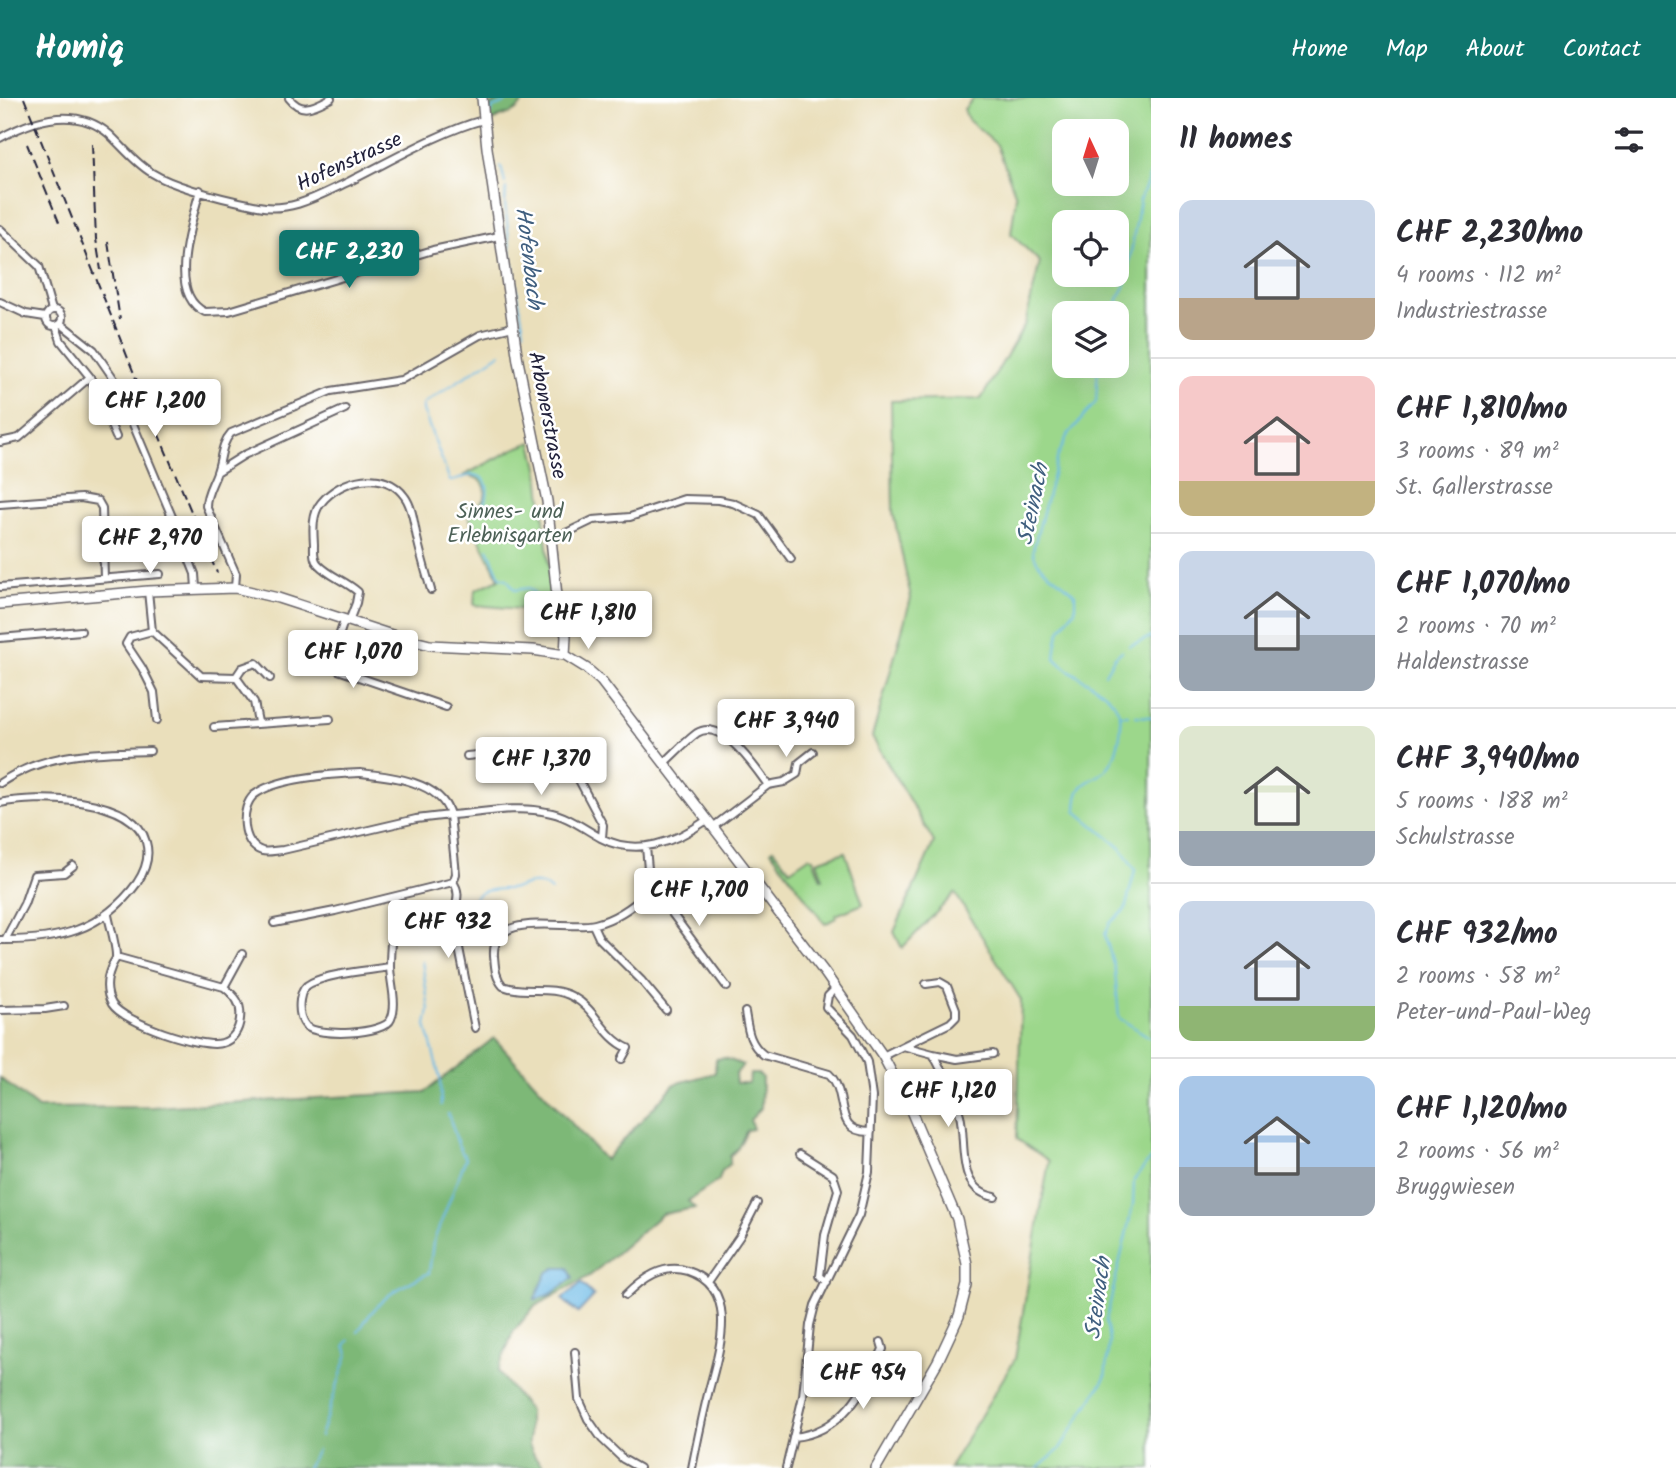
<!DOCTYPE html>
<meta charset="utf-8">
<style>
body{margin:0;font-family:Kalam,sans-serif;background:#f2f2f3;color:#2b2b33;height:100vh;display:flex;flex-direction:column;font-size:26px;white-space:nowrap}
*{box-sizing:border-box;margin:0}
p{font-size:23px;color:#7c7c81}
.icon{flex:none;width:38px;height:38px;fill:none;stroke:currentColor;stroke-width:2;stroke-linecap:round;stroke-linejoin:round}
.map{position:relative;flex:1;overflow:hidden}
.details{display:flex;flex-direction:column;background:#fff;width:525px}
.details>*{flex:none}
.needle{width:46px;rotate:356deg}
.buttons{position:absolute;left:1052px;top:21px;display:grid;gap:14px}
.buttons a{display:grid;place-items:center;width:77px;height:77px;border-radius:14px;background:#fff;box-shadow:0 7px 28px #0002;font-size:35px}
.price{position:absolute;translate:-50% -60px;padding:0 16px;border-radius:7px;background:#fff;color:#222;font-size:23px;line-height:46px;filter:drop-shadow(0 2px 4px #0008)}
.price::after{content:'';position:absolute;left:50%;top:42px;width:21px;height:16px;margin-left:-10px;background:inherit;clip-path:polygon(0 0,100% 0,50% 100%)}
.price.on{background:#0f766e;color:#fff}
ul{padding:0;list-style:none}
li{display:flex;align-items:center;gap:21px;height:175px;padding:0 28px}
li+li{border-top:2px solid #e1e1e2}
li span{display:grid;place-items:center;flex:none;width:196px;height:140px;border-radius:14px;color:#555}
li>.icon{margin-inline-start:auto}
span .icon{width:84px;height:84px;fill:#fffc;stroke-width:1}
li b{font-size:30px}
h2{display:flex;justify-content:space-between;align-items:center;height:84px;padding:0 28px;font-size:30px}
header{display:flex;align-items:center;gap:42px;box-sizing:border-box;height:98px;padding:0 35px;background:#0f766e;color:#fff}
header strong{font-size:33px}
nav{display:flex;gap:38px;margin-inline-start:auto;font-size:24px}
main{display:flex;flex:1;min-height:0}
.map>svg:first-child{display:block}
</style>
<header>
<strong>Homiq</strong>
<nav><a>Home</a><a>Map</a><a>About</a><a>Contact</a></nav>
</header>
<main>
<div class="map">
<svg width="1151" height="1370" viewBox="0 0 1151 1370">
<rect width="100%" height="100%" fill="#fff"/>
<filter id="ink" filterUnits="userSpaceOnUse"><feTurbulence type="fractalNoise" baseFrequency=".0143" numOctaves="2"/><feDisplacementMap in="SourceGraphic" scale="14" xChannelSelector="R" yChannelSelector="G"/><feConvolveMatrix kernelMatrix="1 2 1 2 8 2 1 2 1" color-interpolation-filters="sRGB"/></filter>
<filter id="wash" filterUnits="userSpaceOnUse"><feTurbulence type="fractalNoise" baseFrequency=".00686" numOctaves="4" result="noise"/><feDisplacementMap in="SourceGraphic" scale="28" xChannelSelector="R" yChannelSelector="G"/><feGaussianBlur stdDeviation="1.57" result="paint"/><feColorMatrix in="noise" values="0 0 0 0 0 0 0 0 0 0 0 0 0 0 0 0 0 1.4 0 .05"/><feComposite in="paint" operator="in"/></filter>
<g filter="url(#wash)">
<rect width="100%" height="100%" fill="#eadfbb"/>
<path fill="#9cd78b" stroke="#5f7c63" stroke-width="2" fill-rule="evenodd" d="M974,0H1151V1370H949L1015,1261L1049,1063L1017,1041L1021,902L955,795L902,850L894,834L934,744L872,639L911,500L893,414L891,303L981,301L1025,226L1040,164L1011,136L1016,98L997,47L968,22L964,11ZM1064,33H1116V86H1064ZM1064,124H1116V177H1064ZM1064,215H1116V268H1064Z
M532,344L539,374L554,514L474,507L475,492L499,481L464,409C491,413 495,376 463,378L514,351Z
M773,751L790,772L809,759L813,760L821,781H823L817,763L845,754L863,806L836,817V820L825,826L771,753Z"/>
<path fill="#7db877" stroke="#506d59" stroke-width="2" d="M505,0H526C511,23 507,12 492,23L489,22L487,9Z
M494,940L605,1062L675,986L715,975L716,961L725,960L743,967L735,977L736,985H749L750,976H758L762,979L761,1010L750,1022L753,1031L747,1032L738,1050L730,1058V1066L722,1073L719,1082L688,1103L695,1110L662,1116L591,1177L534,1209L513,1234L498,1273L529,1313V1347L535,1359L545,1370H0V980L38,1010L151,1009L425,994Z"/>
<path fill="#6cbae6" stroke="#476e90" stroke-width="2" d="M555,1170H568L573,1180L551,1196L534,1202L547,1175Z
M581,1185L594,1198L578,1215L562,1201Z"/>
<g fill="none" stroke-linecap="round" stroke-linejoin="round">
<path stroke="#6cbae6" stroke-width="2" d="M492,15V10L503,6L510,0
M501,68L505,85
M506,90L505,105L510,151L524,233
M1116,217L1118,201L1125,189L1140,102L1151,75
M1098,268L1096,304L1067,338L1058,358L1033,452C1035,472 1063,482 1075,496V512C1059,531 1057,535 1055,560C1075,584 1120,590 1121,626C1121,638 1116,658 1109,668C1095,688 1076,676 1076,713L1121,750L1135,772L1125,812L1110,825L1105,837L1115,873L1119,920L1151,940
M483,407C490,396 490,377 472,377C463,378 459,383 450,383L423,312V306L501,255
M488,451L500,479L507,481L515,492L529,490L543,504
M1129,548L1151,539
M1105,576L1114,560L1122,553
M1120,617H1128
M1136,618L1151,619
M467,813C471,807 474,798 480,795C491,790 504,792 516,790C521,789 526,786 532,786C540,785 546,788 551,793
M422,863L429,912L426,927L440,980L441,1007
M358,1234C378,1201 394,1191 429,1175L433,1145L466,1060C455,1047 455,1031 448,1016
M320,1338L348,1256L345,1247L349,1242
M307,1370L317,1352
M1038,1370L1059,1352L1105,1280L1109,1243L1106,1222L1133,1107L1134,1082L1151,1060"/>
</g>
</g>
<g filter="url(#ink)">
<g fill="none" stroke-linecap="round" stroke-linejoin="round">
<defs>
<path id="minor" d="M289,0C302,17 315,8 331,0
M0,40C34,21 76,8 109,36C123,49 135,65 152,75C176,90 229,102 258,108C291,115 320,97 348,84C389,64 441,33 483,22
M200,92C192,124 166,196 205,214L229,213L433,152L499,138
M0,131L39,168L52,212
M0,204L26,216L45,219
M46 220a8 8 0 1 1 16 0a8 8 0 1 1-16 0Z
M60,225L94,252L114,281L178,433L195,476L196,490
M56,228L61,243L90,279L116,339
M0,344L19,340L90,279
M217,374L244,357L345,311
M0,406L81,400L98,403L102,410L104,480
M551,437L564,436L593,422L630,419L684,401L719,402L733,405L759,417L791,461
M0,489L160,476
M235,490L236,476L206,408C206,395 213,386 217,374C222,360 221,346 231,335L331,293L401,282L480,237L513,229
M148,493L152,533L201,578L236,579L254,604L258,624
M345,521C338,539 334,553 338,572L446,609
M349,523L356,505L358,494C346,483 329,478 318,466C313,461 314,453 314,446C313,432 312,416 321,405C341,380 385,370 405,399C413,410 414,427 417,440C421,458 426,475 431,492
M152,533L130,539L126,546L142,570L154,594L157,622
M0,540L81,533
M236,579L242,570L256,565L270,580
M214,629L330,621
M467,658L554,649L564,654L603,727L602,740
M664,665C674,656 686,643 697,635C722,619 756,671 768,687
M360,675C389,678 441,683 450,717L416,721L283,752C277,752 268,755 262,753C241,747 240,709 254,697C275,680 333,676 360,675Z
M0,685C48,653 95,655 150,653
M0,705C36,697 134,698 146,744C150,758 145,773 137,785C102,833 57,843 0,842
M713,729L768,687L784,684L797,676L799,665L813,654
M453,784C463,797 453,809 454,825L475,930
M650,793L662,802L727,889
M108,817C110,828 117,850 116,860C115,863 112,866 111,870C106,882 105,894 112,906C124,925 202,951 222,945C233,942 239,932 240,921C242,905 235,898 224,889L116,859
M274,825L335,813L453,784L456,776L450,717C481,715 517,707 547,714C567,717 584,731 601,740C637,759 676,744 707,722
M593,827L599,840L641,882L666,912
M5,842L24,806L34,777L64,775L73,768
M390,869C367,873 331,875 311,885C304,888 301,895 300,902C299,910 300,921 306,928C317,939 385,937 391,921C398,906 390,884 390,868C390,845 393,822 396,799
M224,889L242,856
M0,912L45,911L64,908
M745,914C748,932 749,946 764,957L829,976C850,996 831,1035 871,1034
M903,948L950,925L956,919V911L947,888L940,884L926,886
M933,956L957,961L993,956
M883,958L903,948L933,956C942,973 955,999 960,1017C967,1047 955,1092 995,1099
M622,961L628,950C603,939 596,911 573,899C549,886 525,897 503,888C495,879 495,869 494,858C491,810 567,833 595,826C616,821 635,807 650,793L646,749
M800,1056L833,1077L838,1092L825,1137L820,1178L827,1184
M708,1184L740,1138L757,1105
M626,1197C642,1181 663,1165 688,1173C742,1191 718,1256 708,1296C702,1320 697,1345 692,1370
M575,1254L579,1301L588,1321L602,1341L623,1361L639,1370
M793,1339C842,1335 865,1291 883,1251L881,1244
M786,1370L803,1298L810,1227L815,1207L859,1117L869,1074L872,999L867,964L853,937L826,909L828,898L835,891"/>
<path id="secondary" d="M482,0L487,50L518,263L547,403L557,498L566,538L565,557
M0,506L148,493L235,490L278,500L398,539L430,547L533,552L565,557L586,570L601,583L825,875L883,958L909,1008L957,1121L967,1166V1187L959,1218L938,1263L876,1370"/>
</defs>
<use href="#minor" stroke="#686468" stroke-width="10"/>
<use href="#secondary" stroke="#686468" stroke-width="12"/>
<use href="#minor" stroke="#fff" stroke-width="6"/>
<use href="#secondary" stroke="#fff" stroke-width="9"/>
<path stroke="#22223b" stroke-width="2" stroke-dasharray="10 5" stroke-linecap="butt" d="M24,0L151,318L217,475
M27,46L61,129
M92,46L96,141L101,172
M108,144L120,222
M1150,1370L1151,1368"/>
</g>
</g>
<g text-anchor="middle" stroke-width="5" stroke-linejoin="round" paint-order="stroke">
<g font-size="21" fill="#22223b" stroke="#fff">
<text transform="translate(349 63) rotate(-25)" y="7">Hofenstrasse</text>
<text transform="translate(548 317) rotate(79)" y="7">Arbonerstrasse</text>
</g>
<g font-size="21" fill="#4d6157" stroke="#fff">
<text x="510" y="420">Sinnes- und<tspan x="510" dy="24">Erlebnisgarten</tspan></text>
</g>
<g font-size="23" font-style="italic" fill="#405f7f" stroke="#fff">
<text transform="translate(530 160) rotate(83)" y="8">Hofenbach</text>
<text transform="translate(1032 406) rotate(-78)" y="8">Steinach</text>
<text transform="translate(1097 1200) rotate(-82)" y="8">Steinach</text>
</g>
</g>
</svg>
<div class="buttons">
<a><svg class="needle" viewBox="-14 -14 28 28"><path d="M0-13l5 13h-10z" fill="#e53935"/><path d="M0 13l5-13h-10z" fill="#7c7c81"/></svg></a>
<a><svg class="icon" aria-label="locate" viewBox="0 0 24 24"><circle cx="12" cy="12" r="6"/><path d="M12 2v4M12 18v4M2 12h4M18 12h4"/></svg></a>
<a><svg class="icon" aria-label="layers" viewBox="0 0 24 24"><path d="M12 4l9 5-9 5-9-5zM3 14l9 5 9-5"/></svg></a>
</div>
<b class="price on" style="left:349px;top:192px">CHF 2,230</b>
<b class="price" style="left:155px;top:341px">CHF 1,200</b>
<b class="price" style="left:150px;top:478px">CHF 2,970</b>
<b class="price" style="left:588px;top:553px">CHF 1,810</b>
<b class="price" style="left:353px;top:592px">CHF 1,070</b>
<b class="price" style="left:786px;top:661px">CHF 3,940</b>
<b class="price" style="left:541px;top:699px">CHF 1,370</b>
<b class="price" style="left:699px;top:830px">CHF 1,700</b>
<b class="price" style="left:448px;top:862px">CHF 932</b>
<b class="price" style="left:948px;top:1031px">CHF 1,120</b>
<b class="price" style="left:863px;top:1313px">CHF 954</b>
</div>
<section class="details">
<h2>11 homes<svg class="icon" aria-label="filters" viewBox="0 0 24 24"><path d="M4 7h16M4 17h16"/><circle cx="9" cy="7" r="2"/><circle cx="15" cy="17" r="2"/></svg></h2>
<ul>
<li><span style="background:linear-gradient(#c9d6e8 70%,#b9a48a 0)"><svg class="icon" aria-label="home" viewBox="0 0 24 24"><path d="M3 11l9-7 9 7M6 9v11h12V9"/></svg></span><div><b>CHF 2,230/mo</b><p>4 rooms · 112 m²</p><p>Industriestrasse</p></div></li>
<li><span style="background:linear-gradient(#f6c9c9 75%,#c2b280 0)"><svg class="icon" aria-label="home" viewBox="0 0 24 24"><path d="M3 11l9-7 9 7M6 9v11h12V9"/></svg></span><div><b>CHF 1,810/mo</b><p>3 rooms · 89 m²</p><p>St. Gallerstrasse</p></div></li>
<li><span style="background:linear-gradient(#c9d6e8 60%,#9aa5b1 0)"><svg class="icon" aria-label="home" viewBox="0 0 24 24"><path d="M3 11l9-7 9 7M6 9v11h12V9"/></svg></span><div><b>CHF 1,070/mo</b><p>2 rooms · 70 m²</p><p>Haldenstrasse</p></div></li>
<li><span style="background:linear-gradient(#dfe7d0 75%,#9aa5b1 0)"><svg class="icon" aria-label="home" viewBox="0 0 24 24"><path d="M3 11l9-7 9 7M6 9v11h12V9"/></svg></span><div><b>CHF 3,940/mo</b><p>5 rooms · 188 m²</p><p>Schulstrasse</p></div></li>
<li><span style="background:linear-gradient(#c9d6e8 75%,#8fb573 0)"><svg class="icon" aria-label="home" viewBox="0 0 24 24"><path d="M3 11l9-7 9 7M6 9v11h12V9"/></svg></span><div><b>CHF 932/mo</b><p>2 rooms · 58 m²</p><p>Peter-und-Paul-Weg</p></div></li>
<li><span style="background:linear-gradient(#a9c7e8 65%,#9aa5b1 0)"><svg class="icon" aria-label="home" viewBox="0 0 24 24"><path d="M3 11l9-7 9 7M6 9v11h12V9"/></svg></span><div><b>CHF 1,120/mo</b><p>2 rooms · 56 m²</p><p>Bruggwiesen</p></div></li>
</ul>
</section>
</main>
